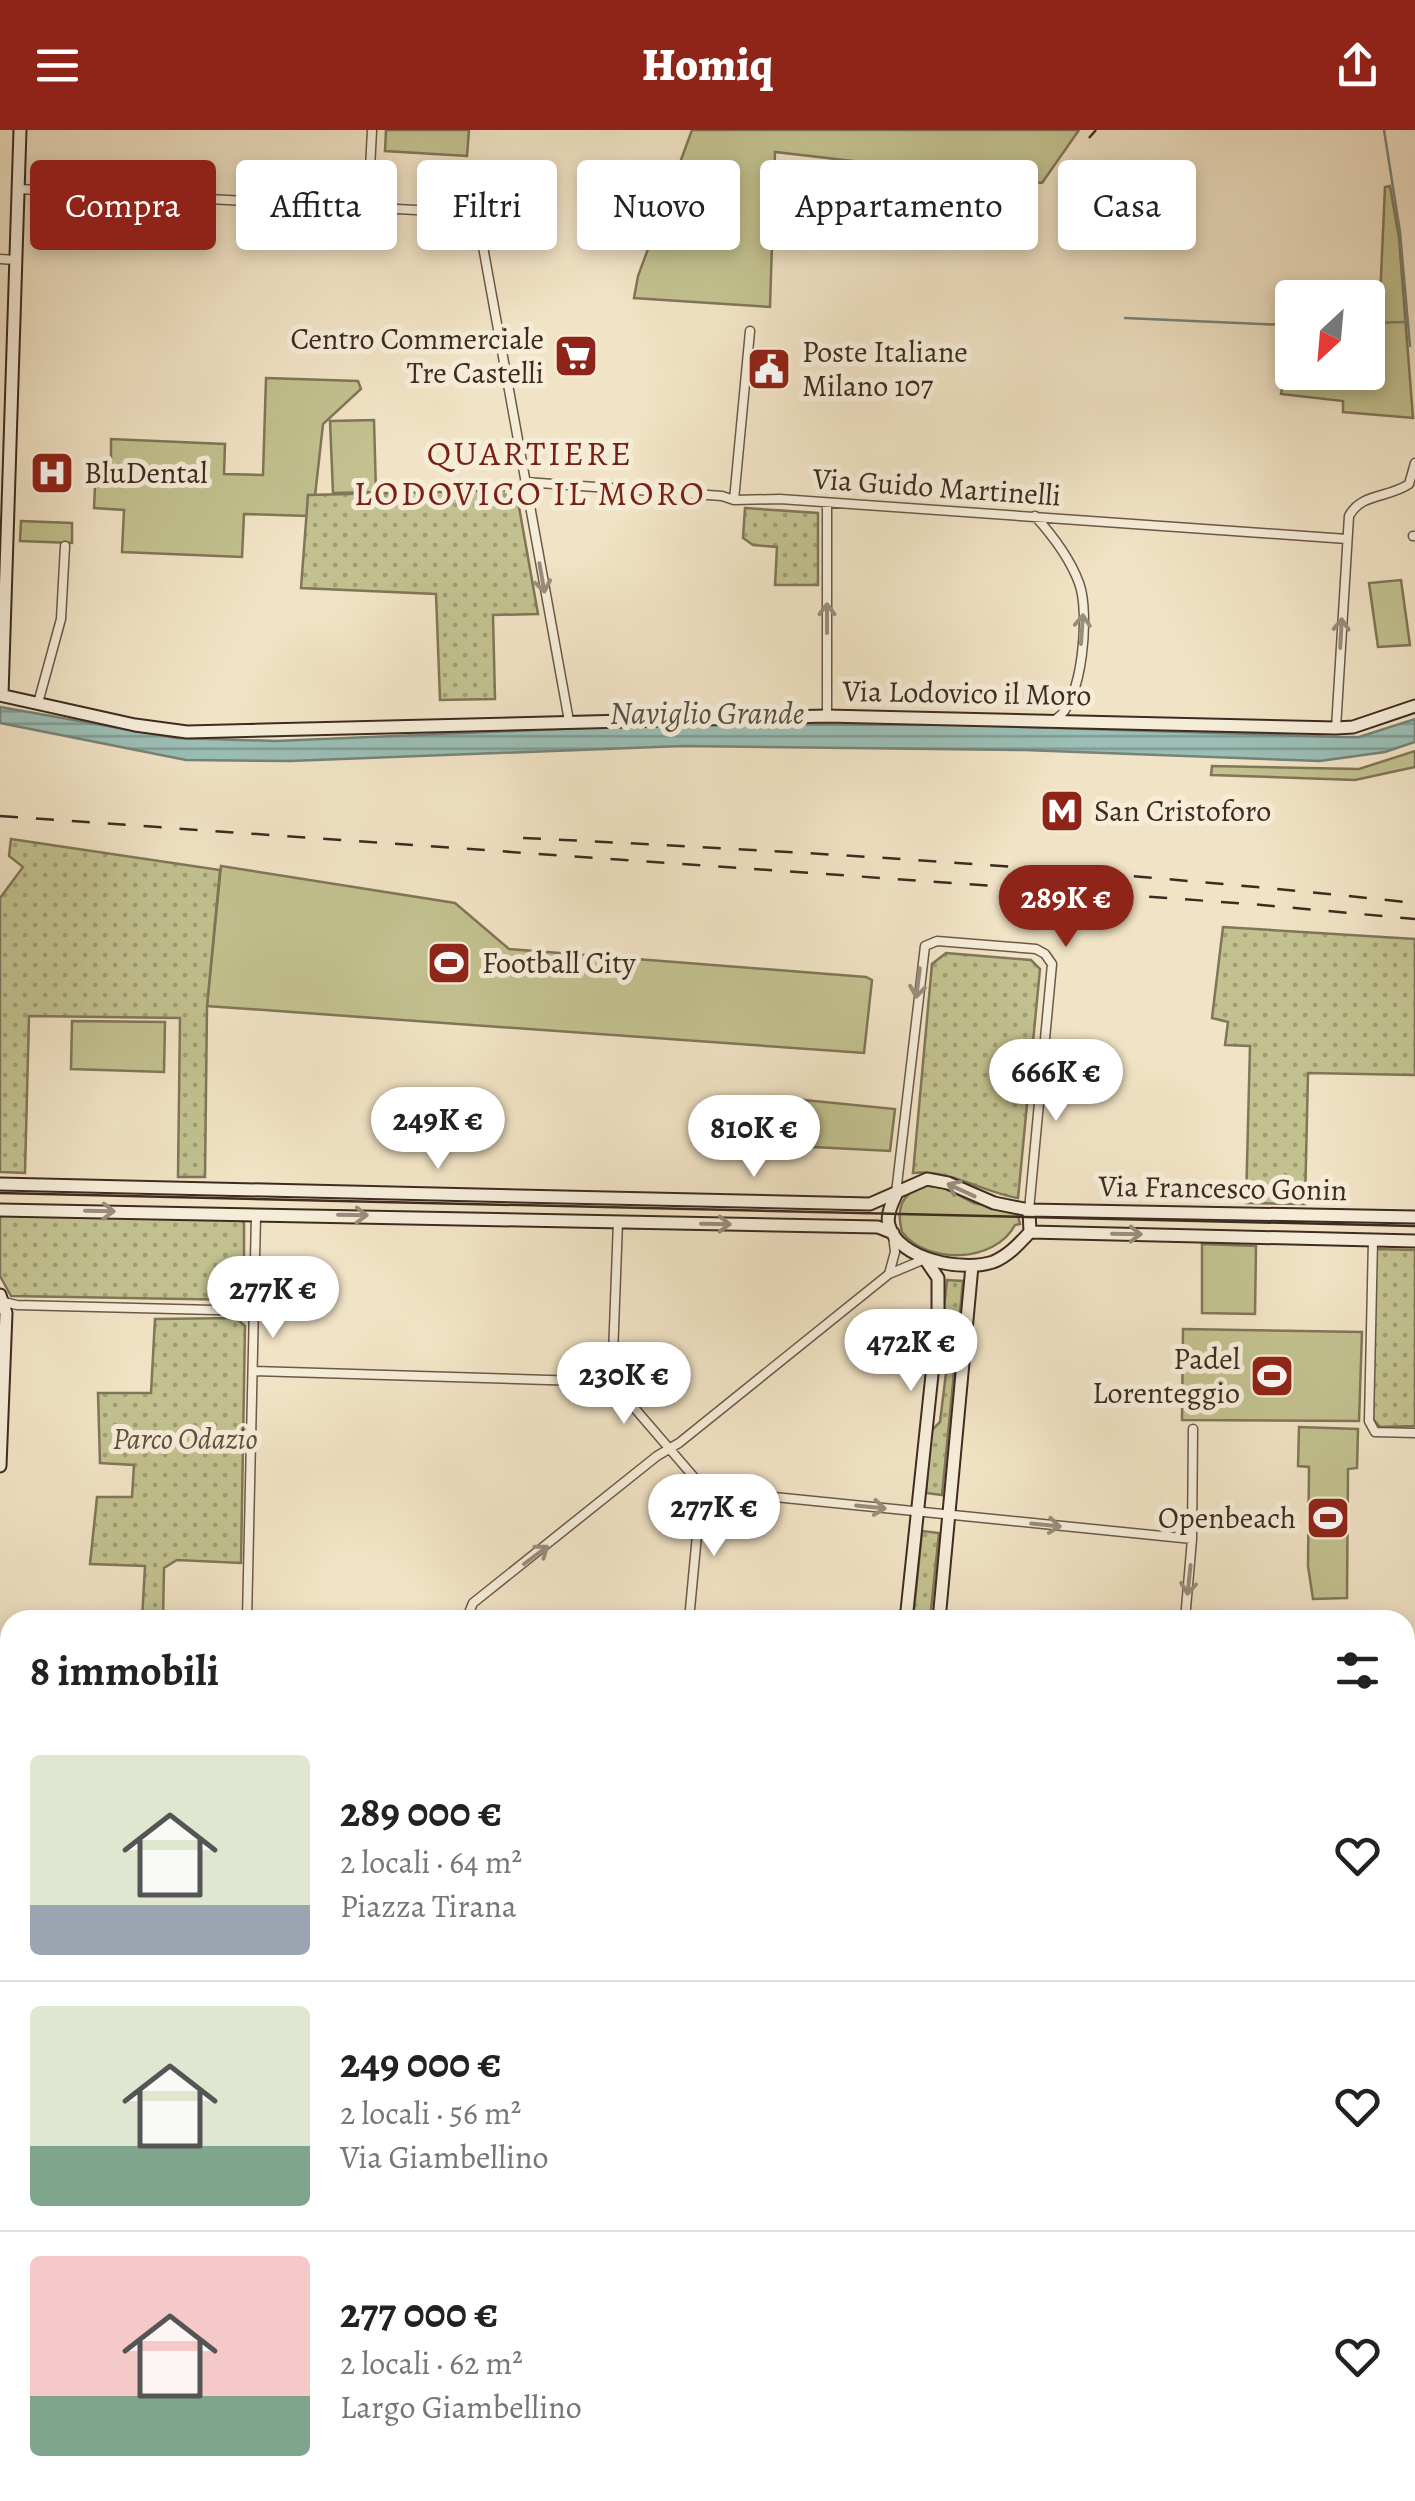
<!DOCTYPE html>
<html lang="it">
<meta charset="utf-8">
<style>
body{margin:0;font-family:Alegreya,serif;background:#f2f2f2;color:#222;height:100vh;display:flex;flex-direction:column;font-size:38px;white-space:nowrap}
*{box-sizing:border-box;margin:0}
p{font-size:32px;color:#767676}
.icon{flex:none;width:55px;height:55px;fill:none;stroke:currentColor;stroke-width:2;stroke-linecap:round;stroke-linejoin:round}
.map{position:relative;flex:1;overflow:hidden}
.drawer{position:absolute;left:0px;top:1480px;width:1415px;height:892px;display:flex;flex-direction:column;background:#fff;border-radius:30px 30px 0 0;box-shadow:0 5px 15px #0003}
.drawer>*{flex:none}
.top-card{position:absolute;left:30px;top:30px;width:1355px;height:90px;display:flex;gap:20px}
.needle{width:65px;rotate:206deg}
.buttons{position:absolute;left:1275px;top:150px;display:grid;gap:20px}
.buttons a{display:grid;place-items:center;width:110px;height:110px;border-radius:10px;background:#fff;box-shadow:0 5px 15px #0003;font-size:50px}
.price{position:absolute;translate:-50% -85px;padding:0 22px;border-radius:35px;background:#fff;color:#222;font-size:32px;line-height:65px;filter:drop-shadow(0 2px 5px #0008)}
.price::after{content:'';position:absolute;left:50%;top:60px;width:30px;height:22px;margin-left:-15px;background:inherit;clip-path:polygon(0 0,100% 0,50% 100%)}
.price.current{background:#8f2418;color:#fff}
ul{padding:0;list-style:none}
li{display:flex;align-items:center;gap:30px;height:250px;padding:0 30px}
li+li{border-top:2px solid #e0e0e0}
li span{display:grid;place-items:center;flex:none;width:280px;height:200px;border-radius:10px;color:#555}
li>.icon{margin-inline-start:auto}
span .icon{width:120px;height:120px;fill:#fffc;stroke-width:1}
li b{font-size:42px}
h2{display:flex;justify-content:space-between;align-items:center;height:120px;padding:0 30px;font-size:42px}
.chip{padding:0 35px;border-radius:10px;background:#fff;box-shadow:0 5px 15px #0003;font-size:35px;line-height:90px}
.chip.current{background:#8f2418;color:#fff}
header{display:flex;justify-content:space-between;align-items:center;height:130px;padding:0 30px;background:#8f2418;color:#fff;font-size:45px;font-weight:800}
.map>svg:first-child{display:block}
</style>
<header><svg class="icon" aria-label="menu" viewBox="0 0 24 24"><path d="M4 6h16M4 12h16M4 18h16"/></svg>Homiq<svg class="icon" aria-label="share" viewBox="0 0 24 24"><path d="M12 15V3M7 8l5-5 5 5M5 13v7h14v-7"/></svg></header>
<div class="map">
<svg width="1415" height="2371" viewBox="0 0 1415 2371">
<defs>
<pattern id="park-dots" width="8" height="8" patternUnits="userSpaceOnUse" patternTransform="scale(2.5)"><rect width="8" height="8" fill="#c2c18f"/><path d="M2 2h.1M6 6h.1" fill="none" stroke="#9f9d74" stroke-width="1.8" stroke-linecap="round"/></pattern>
<pattern id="water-rules" width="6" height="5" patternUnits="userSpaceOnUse" patternTransform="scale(2.5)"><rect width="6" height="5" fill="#9bbeb5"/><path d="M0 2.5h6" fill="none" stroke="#809b93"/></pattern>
</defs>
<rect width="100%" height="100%" fill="#f1e3c5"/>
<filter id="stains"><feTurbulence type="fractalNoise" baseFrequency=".002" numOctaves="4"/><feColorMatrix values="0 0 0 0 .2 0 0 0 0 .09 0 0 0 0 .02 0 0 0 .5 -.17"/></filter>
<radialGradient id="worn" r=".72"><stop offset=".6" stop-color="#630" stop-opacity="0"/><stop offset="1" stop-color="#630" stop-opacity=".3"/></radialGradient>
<path fill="#c2c18f" stroke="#807658" stroke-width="2.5" d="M386,0H469L467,26L385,21Z
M692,0H1079L1042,53L775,22L770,177L634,168L638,146Z
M1390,56L1399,108L1413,288L1343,282V271L1281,264L1292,214L1291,195H1292V242H1368V192L1379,191L1385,57Z
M266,248L358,251L361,259L323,294L315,366H308V386L244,384L242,427L122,422L124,380L94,378L96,335H111V309L225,314L224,344L263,345Z
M374,290L376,362L333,363L330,291Z
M21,391L72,393V413L20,411Z
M1401,450L1410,515L1378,517L1369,453Z
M1415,621V637L1355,650L1211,645L1212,636L1359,639Z
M221,736L455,773L509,819L866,847L872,850L864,923L207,876Z
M72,891L165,892L164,942L71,939Z
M794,969L895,979L890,1021L794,1016Z
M922,1055L945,1058L974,1073L1017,1082L1020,1094L1015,1095C995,1133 927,1135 902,1102C896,1079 901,1065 922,1055Z
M1202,1114L1256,1116L1255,1184L1202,1183Z
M1183,1199L1362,1202L1359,1291L1182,1290Z
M1299,1297L1358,1299L1357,1338L1348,1339L1347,1468L1313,1469L1308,1436L1309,1337L1298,1336Z
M1405,1926L1415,1927V2371H1186L1187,2362H1405Z"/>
<path fill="url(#park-dots)" stroke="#807658" stroke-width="2.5" d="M516,360L538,484L493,485L495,569L440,570L436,464L301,458L308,365Z
M745,378L818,383V455H775L777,417L753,415L743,408Z
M11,709L220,740L207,876L205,1047H178L180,888L29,886L25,1043L0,1042V768L23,737L9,726Z
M1223,797L1415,809V945L1308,943L1305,1074L1246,1073L1250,916L1225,915L1228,892L1212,888Z
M946,823L1031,830L1040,839L1018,1068C982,1062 950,1039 913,1043L932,834Z
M7,1084L236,1089L244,1092V1170L11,1166L0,1146V1087Z
M1376,1119L1415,1120V1296L1380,1297L1373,1289Z
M947,1150L963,1151L942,1365L926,1363L931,1301L940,1292L947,1235L938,1230Z
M236,1188L245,1196L241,1433L177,1430L164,1438L163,1490H142L145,1436L90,1434L97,1367H132L134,1335L100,1333L98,1263H151L155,1189Z
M922,1401L939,1403L930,1490H913Z
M0,1831H10L9,2096L0,2095Z
M1013,2363V2362L1168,2363L1167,2371H1012Z"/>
<path fill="url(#water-rules)" stroke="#768379" stroke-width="2.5" d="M0,577L176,608L276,611L678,594L963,595L1341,607H1359L1415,589V612L1385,622L1320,631L1024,620L683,616L290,631L186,630L0,593Z"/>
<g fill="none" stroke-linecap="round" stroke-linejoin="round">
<path stroke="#768379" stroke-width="2.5" d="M1384,0L1400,102L1410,216
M1125,188L1286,195
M1368,193L1406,192"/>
<defs>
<path id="street" d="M19,59L454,82L474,95L482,111L569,591
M368,78L372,0
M0,129L16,130
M525,352L722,366L734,370L780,369L1347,409
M734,370L750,201
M1035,386C1053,406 1070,428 1079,453C1090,481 1083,573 1056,589
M1413,406H1415
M38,573L61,489L65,416
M827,586V373
M1336,598L1349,386C1361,363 1389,368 1409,354L1415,333
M896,1063L925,816L937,811L1036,819L1045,824L1052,834L1029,1080
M618,1091L612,1252L705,1360
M1373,1110L1369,1291L1375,1302L1415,1303
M889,1144L895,1122L893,1105
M4,1172L17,1175L254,1181
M254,1241L612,1252
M705,1360L1192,1409
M247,1490L256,1085
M466,1490L473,1473L657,1326L679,1313L889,1144L925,1129
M689,1490L700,1373L705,1360
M1185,1490L1192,1409L1193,1299
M0,1601L10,1608
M0,1759L10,1751
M0,1817H10
M1405,1915L1415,1916
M0,2109H10
M6,2264L10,2201
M63,2371V2362
M309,2371V2362
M427,2371L428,2362
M615,2371L616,2362
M1006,2371L1007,2362
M1179,2371V2362"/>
<path id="secondary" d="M0,565L135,595L187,602L827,586L1336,598L1353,597L1415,576
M2,565L20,0
M0,1054L870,1074L927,1049L948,1053L994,1073L1029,1080L1415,1087
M896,1065C892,1073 886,1085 889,1095C898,1130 963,1142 993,1132C1008,1126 1019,1114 1030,1102L1029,1080
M0,1080L878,1097L893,1103
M1030,1102L1415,1111
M0,1165L6,1183L0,1336
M906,1490L938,1188V1148L925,1129
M939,1490L972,1136
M817,2371L818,2362
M847,2371L848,2362"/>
<path id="primary" d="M0,1520H10
M0,1542H10
M1405,1557L1415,1558
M1405,1576L1415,1577"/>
</defs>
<use href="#street" stroke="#6b5949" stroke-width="11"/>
<use href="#secondary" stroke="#3e2b20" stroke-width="15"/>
<use href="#primary" stroke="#3e2b20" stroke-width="16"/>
<use href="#street" stroke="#f6edd9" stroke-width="8"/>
<use href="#secondary" stroke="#f6edd9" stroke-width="11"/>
<use href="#primary" stroke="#e8c282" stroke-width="12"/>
<path stroke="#3e2b20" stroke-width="2.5" d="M0,1063L1415,1096"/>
<path stroke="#3e2b20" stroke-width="2.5" stroke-dasharray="18 18" stroke-linecap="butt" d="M1089,8L1096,0
M0,686L1251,774L1415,789
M523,708C820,722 1119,741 1415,773"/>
</g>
<defs><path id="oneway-shaft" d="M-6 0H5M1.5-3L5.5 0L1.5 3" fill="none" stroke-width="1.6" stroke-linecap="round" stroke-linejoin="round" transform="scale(2.5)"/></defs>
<g stroke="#9a8c7c">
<use href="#oneway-shaft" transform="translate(542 448) rotate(80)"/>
<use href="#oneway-shaft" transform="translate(827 488) rotate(-90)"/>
<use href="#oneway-shaft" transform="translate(1082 499) rotate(-86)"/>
<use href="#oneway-shaft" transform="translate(1341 503) rotate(-87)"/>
<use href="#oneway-shaft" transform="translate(918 853) rotate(97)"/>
<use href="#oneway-shaft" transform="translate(961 1060) rotate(-155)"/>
<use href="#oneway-shaft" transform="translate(100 1081) rotate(1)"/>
<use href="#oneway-shaft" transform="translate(353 1085) rotate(1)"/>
<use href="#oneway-shaft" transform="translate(716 1094) rotate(1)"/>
<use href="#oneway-shaft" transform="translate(1127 1104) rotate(1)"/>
<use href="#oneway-shaft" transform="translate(871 1377) rotate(6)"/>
<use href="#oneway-shaft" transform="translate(1046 1395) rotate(6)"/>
<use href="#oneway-shaft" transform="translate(536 1425) rotate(-37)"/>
<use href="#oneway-shaft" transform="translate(1189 1450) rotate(96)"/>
</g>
<defs>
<symbol id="supermarket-square" viewBox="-11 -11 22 22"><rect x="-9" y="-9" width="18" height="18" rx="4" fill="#8f2418" stroke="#f6edd9"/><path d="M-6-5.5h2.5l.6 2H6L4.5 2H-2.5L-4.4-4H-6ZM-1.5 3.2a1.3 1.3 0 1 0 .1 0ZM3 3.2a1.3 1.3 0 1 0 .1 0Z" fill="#fff"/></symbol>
<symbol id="civic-square" viewBox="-11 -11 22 22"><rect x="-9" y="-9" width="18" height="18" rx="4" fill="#8f2418" stroke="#f6edd9"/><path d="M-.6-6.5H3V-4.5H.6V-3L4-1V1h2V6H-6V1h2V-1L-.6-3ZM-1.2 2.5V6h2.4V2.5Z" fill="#fff"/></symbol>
<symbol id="hospital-square" viewBox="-11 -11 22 22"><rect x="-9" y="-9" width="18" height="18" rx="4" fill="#8f2418" stroke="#f6edd9"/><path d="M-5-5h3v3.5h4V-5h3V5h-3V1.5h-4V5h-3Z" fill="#fff"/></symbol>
<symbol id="metro-square" viewBox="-11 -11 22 22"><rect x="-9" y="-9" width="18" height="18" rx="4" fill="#8f2418" stroke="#f6edd9"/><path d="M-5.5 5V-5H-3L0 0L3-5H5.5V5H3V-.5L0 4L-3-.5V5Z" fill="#fff"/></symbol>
<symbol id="stadium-square" viewBox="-11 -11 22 22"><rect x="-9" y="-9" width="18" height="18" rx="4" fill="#8f2418" stroke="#f6edd9"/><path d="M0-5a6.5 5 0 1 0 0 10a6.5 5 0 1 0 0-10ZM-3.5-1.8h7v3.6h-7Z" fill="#fff"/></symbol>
</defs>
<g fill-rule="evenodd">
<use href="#supermarket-square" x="551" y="201" width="50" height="50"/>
<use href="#civic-square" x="744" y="214" width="50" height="50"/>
<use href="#hospital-square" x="27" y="318" width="50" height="50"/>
<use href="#metro-square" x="1037" y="656" width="50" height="50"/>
<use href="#stadium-square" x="424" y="808" width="50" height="50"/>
<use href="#stadium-square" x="1247" y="1221" width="50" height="50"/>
<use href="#stadium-square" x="1303" y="1363" width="50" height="50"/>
</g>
<g text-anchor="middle" stroke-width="10" stroke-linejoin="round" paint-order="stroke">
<g font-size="30" fill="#3e2b20" stroke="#f6edd9" text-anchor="start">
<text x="544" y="219" text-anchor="end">Centro Commerciale<tspan x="544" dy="34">Tre Castelli</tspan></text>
<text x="802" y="232">Poste Italiane<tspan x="802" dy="34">Milano 107</tspan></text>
<text x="84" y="353">BluDental</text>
<text x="1094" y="691">San Cristoforo</text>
<text x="482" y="843">Football City</text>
<text x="1240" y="1239" text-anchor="end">Padel<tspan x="1240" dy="34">Lorenteggio</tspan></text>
<text x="1296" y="1398" text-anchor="end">Openbeach</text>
</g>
<g font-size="30" fill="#3e2b20" stroke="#f6edd9">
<text transform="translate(937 357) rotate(4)" y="10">Via Guido Martinelli</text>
<text transform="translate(967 563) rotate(1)" y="10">Via Lodovico il Moro</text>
<text transform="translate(1223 1058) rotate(1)" y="10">Via Francesco Gonin</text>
</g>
<g font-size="30" font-style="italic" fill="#5f503c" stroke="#f6edd9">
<text x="185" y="1319">Parco Odazio</text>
</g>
<g font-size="32" font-style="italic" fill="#555045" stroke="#f6edd9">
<text x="707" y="594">Naviglio Grande</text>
</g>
<g font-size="35" letter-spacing="2.5" fill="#7a1f14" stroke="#f6edd9">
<text x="530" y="335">QUARTIERE<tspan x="530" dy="40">LODOVICO IL MORO</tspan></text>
</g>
</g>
<rect width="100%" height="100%" filter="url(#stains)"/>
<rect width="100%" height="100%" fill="url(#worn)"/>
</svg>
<div class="buttons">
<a><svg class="needle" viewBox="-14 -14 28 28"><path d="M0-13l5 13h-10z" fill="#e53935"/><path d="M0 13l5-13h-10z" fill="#767676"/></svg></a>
</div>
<b class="price current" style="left:1066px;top:820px">289K €</b>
<b class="price" style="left:1056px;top:994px">666K €</b>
<b class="price" style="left:438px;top:1042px">249K €</b>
<b class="price" style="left:754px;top:1050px">810K €</b>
<b class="price" style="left:273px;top:1211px">277K €</b>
<b class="price" style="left:911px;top:1264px">472K €</b>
<b class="price" style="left:624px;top:1297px">230K €</b>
<b class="price" style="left:714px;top:1429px">277K €</b>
<div class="top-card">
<a class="chip current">Compra</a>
<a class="chip">Affitta</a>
<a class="chip">Filtri</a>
<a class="chip">Nuovo</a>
<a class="chip">Appartamento</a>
<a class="chip">Casa</a>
</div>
<section class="drawer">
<h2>8 immobili<svg class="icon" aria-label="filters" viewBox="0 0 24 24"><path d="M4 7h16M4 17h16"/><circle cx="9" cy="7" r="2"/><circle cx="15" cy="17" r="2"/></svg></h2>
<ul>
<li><span style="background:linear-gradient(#dfe7d0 75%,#9aa5b1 0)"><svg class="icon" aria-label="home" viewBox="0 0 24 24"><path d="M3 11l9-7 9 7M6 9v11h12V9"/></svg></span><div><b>289 000 €</b><p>2 locali · 64 m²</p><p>Piazza Tirana</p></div><svg class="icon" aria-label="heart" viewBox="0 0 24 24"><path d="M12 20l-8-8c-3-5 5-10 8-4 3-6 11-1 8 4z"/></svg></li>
<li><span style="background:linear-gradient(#dfe7d0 70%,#7fa58c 0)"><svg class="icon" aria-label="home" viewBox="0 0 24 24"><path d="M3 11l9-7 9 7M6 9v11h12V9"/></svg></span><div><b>249 000 €</b><p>2 locali · 56 m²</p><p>Via Giambellino</p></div><svg class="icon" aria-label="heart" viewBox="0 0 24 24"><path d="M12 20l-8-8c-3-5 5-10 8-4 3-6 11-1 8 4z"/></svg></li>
<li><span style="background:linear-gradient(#f6c9c9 70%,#7fa58c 0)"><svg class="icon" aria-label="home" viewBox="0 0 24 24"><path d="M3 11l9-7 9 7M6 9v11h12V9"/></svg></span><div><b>277 000 €</b><p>2 locali · 62 m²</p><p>Largo Giambellino</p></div><svg class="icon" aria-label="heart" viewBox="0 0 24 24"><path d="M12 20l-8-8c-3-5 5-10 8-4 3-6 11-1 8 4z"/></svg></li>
</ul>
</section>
</div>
